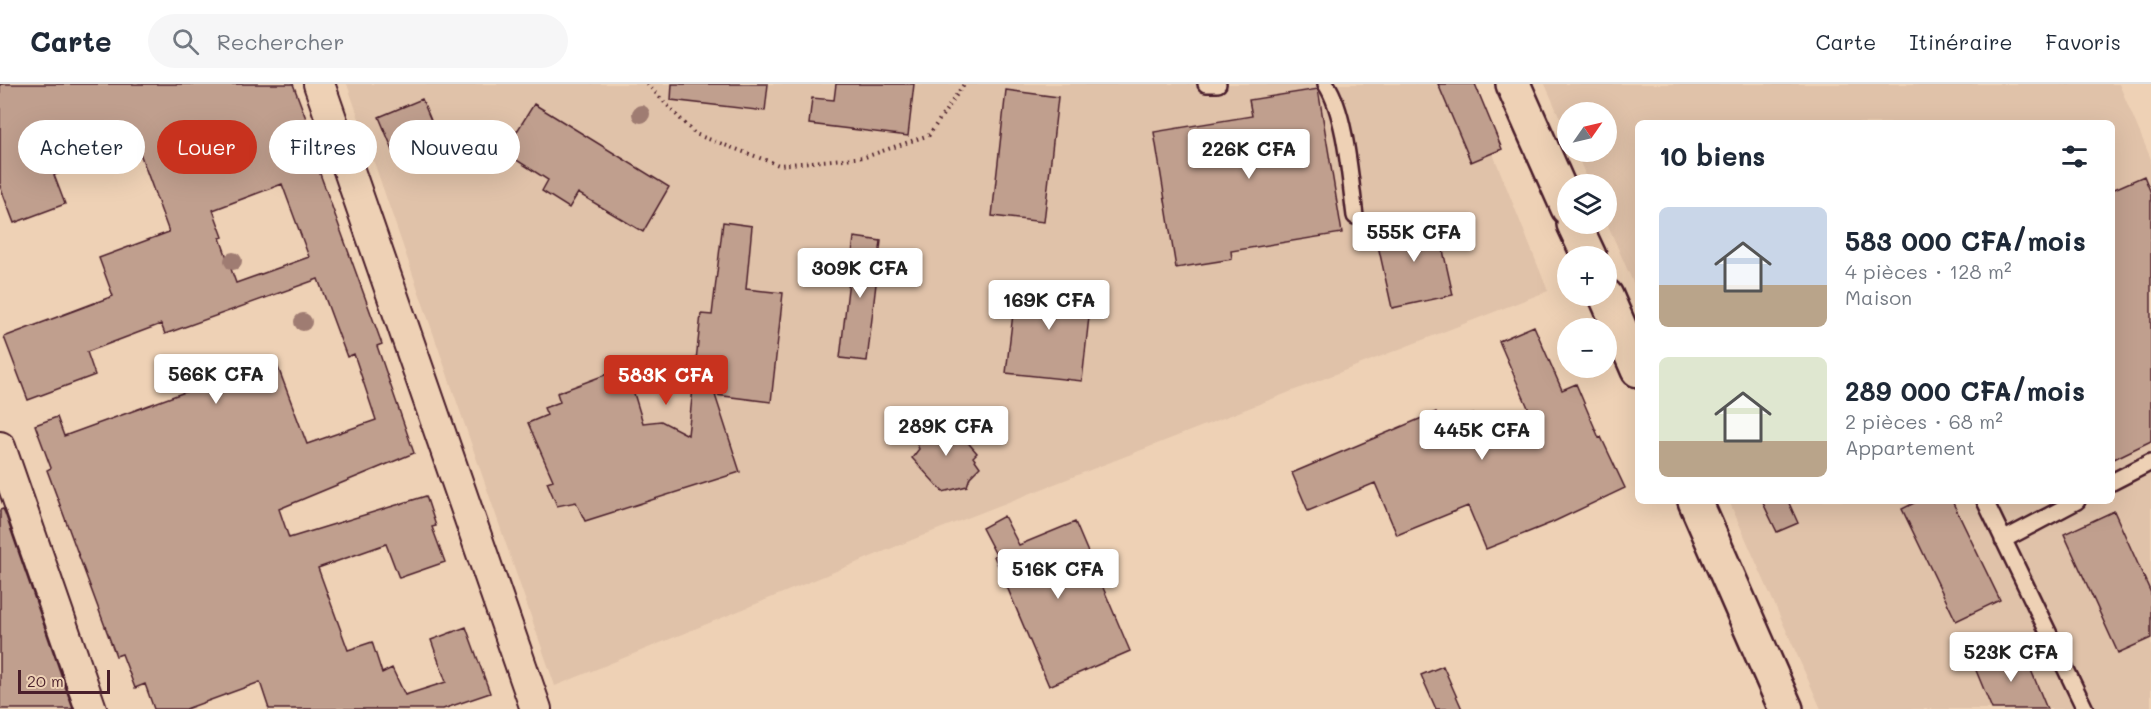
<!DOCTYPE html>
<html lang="fr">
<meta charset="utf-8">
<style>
body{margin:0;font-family:Mali,sans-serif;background:#f6f6f7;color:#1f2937;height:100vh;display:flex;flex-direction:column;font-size:22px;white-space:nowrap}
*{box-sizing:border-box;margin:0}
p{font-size:20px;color:#747a83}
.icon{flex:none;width:33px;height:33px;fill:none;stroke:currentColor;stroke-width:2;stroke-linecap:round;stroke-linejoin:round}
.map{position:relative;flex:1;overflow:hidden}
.drawer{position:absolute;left:1635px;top:36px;width:480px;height:384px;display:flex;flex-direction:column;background:#fff;border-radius:9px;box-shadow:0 6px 24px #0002}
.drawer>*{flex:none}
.top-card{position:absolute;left:18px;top:36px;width:570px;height:54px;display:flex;gap:12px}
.needle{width:39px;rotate:56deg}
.buttons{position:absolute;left:1557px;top:18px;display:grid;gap:12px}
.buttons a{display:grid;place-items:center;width:60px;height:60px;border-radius:50%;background:#fff;box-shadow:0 6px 24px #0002;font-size:30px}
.scale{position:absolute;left:18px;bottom:15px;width:92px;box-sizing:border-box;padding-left:6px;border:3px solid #4a1f2b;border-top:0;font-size:16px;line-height:21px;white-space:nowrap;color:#4a1f2b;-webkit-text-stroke:4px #eed1b5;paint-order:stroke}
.price{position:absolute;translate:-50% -51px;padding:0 14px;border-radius:6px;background:#fff;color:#222;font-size:20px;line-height:39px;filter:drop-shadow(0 2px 3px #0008)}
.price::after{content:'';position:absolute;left:50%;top:36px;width:18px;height:14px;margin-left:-9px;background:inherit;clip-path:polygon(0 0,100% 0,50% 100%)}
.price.active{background:#c8321e;color:#fff}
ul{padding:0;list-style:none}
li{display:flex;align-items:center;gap:18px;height:150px;padding:0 24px}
li span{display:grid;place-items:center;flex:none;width:168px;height:120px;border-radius:9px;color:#555}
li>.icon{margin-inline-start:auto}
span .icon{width:72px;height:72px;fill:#fffc;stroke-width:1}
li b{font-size:26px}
h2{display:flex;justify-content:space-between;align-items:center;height:72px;padding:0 24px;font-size:26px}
.tag{padding:0 21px;border-radius:27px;background:#fff;box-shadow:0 6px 24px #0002;font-size:21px;line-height:54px}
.tag.active{background:#c8321e;color:#fff}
header{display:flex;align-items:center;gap:36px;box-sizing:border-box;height:84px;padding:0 30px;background:#fff;border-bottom:2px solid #e0e1e3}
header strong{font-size:28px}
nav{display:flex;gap:33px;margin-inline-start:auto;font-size:21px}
.search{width:420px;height:54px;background:#f6f6f7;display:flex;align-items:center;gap:15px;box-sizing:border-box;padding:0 21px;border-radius:33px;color:#747a83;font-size:22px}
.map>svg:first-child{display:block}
</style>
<header>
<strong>Carte</strong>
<div class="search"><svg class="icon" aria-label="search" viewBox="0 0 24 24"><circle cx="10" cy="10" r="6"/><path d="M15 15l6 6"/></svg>Rechercher</div>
<nav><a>Carte</a><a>Itinéraire</a><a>Favoris</a></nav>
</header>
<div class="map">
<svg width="2151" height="625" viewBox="0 0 2151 625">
<rect width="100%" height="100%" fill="#eed1b5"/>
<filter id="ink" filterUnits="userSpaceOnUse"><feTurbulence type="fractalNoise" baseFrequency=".0167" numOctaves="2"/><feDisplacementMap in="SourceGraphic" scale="12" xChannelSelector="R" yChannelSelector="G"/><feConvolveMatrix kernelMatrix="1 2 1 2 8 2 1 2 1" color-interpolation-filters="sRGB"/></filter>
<g filter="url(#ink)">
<path fill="#e0c2a9" d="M347,0H1465L1548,207L929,449L555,602Z
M1545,0H2119L2151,75V625H1821L1729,417H2112V39H1638V210L1607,139L1606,100H1590L1575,68H1606V28H1568L1567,50Z"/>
<path fill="#c09f8e" stroke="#4a1f2b" stroke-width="1.5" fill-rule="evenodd" d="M0,0H293L325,85L319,87L382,260L377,262L414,369L279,425L289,454L426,412L436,442L432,443L445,478L399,494L386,460L318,484L348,566L372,558L382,589L392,584L405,611L446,598L431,556L466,543L490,609L443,625H269L260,598L186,625H154L145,600L135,604L122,570L116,572L47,386L51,384L35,341L57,333L64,352L207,300L208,304L276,278L307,360L376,336L354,270L347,273L318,195L165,250L161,240L87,268L95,291L28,316L4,253L113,212L99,174L169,148L137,61L54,91L65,120L14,139L0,102ZM282,100L309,173L236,199L220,154L223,153L213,126Z
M672,0H768L765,27L671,16Z
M836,0H914L908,52L809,40L812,14L834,16Z
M1438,0H1475L1502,65L1471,78Z
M1318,5L1342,149L1231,167L1232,175L1176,184L1154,48L1252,32L1249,16Z
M1006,6L1058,13L1044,138L992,132Z
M422,15L443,65L400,83L379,33Z
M534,20L669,103L643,148L578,109L569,124L542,107L548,96L504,68Z
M2144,92L2151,109V357L2112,376V106Z
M1436,135L1453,211L1392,224L1375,148Z
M723,138L752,142L746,205L783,209L771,318L715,311L740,388L585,437L576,418L557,422L547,398L553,396L528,339L547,331L544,324L560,318L557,309L626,283L643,339L661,337L688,351L701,230L712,231Z
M854,153L881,157L867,277L840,274Z
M1017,196L1092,205L1082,297L1006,289Z
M1534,242L1562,306L1576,300L1599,354L1601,353L1625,404L1551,439L1486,465L1468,422L1397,451L1375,399L1308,427L1292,389L1436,328L1442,343L1473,330L1480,347L1529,326L1499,257Z
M951,339L977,369L973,373L980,383L970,393L967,402L943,408L912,374L919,365L915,356L935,340L943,343Z
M1762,417H1788L1798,439L1777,448Z
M1918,417H1952L2000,516L1956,537L1902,425Z
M3,425L5,429L73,625H0V426Z
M2114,427L2151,509V554L2118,569L2064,450Z
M1004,432L1019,461L1075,438L1130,567L1049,602L994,472L996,471L982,444Z
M2022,564L2047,625H1992L1975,584Z
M1443,582L1462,625H1436L1421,591Z"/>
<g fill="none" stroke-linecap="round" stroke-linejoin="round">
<defs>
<path id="service" d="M1206,0H1218
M1326,0C1346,30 1350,95 1355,132
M2112,398L2151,378
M1985,417L2085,625
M2003,456L2077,417"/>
<path id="minor" d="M319,0L536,625
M0,363L91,625"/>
<path id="tertiary" d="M1513,0L1568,124
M1574,140L1589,172
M1606,212L1638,286
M1695,417L1786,625"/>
</defs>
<use href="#service" stroke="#4a1f2b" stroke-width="20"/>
<use href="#minor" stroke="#4a1f2b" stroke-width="34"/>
<use href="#tertiary" stroke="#4a1f2b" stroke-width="38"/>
<path stroke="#4a1f2b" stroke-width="4" stroke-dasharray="1.5 4.5" stroke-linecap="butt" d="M647,0L695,50L779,81L865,73L929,51L964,0"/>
<use href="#service" stroke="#eed1b5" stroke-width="15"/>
<use href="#minor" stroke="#eed1b5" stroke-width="30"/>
<use href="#tertiary" stroke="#eed1b5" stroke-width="33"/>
</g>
<g fill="#9f7b72">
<circle cx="641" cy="30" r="9"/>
<circle cx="211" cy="54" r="9"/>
<circle cx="233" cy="177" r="9"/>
<circle cx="303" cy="238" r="9"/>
</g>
</g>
</svg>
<div class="buttons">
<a><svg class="needle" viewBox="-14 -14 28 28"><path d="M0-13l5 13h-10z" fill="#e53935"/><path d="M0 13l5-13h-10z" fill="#747a83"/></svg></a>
<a><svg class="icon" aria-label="layers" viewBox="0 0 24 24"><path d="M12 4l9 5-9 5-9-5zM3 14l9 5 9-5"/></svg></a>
<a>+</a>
<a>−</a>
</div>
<div class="scale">20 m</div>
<b class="price" style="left:1249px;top:96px">226K CFA</b>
<b class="price" style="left:1414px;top:179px">555K CFA</b>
<b class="price" style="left:860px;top:215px">309K CFA</b>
<b class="price" style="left:1049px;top:247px">169K CFA</b>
<b class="price" style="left:216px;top:321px">566K CFA</b>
<b class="price active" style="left:666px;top:322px">583K CFA</b>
<b class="price" style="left:946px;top:373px">289K CFA</b>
<b class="price" style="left:1482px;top:377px">445K CFA</b>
<b class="price" style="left:1058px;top:516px">516K CFA</b>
<b class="price" style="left:2011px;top:599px">523K CFA</b>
<div class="top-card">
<a class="tag">Acheter</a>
<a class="tag active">Louer</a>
<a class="tag">Filtres</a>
<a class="tag">Nouveau</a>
</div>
<section class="drawer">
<h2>10 biens<svg class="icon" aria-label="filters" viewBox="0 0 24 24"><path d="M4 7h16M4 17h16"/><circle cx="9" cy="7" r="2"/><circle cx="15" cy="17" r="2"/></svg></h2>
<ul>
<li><span style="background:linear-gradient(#c9d6e8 65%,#b9a48a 0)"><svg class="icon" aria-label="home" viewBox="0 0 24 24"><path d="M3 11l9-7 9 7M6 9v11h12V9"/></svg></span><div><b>583 000 CFA/mois</b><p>4 pièces · 128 m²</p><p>Maison</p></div></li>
<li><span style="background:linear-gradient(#dfe7d0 70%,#b9a48a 0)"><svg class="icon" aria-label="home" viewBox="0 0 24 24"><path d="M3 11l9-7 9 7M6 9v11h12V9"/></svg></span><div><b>289 000 CFA/mois</b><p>2 pièces · 68 m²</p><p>Appartement</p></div></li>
</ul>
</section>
</div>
